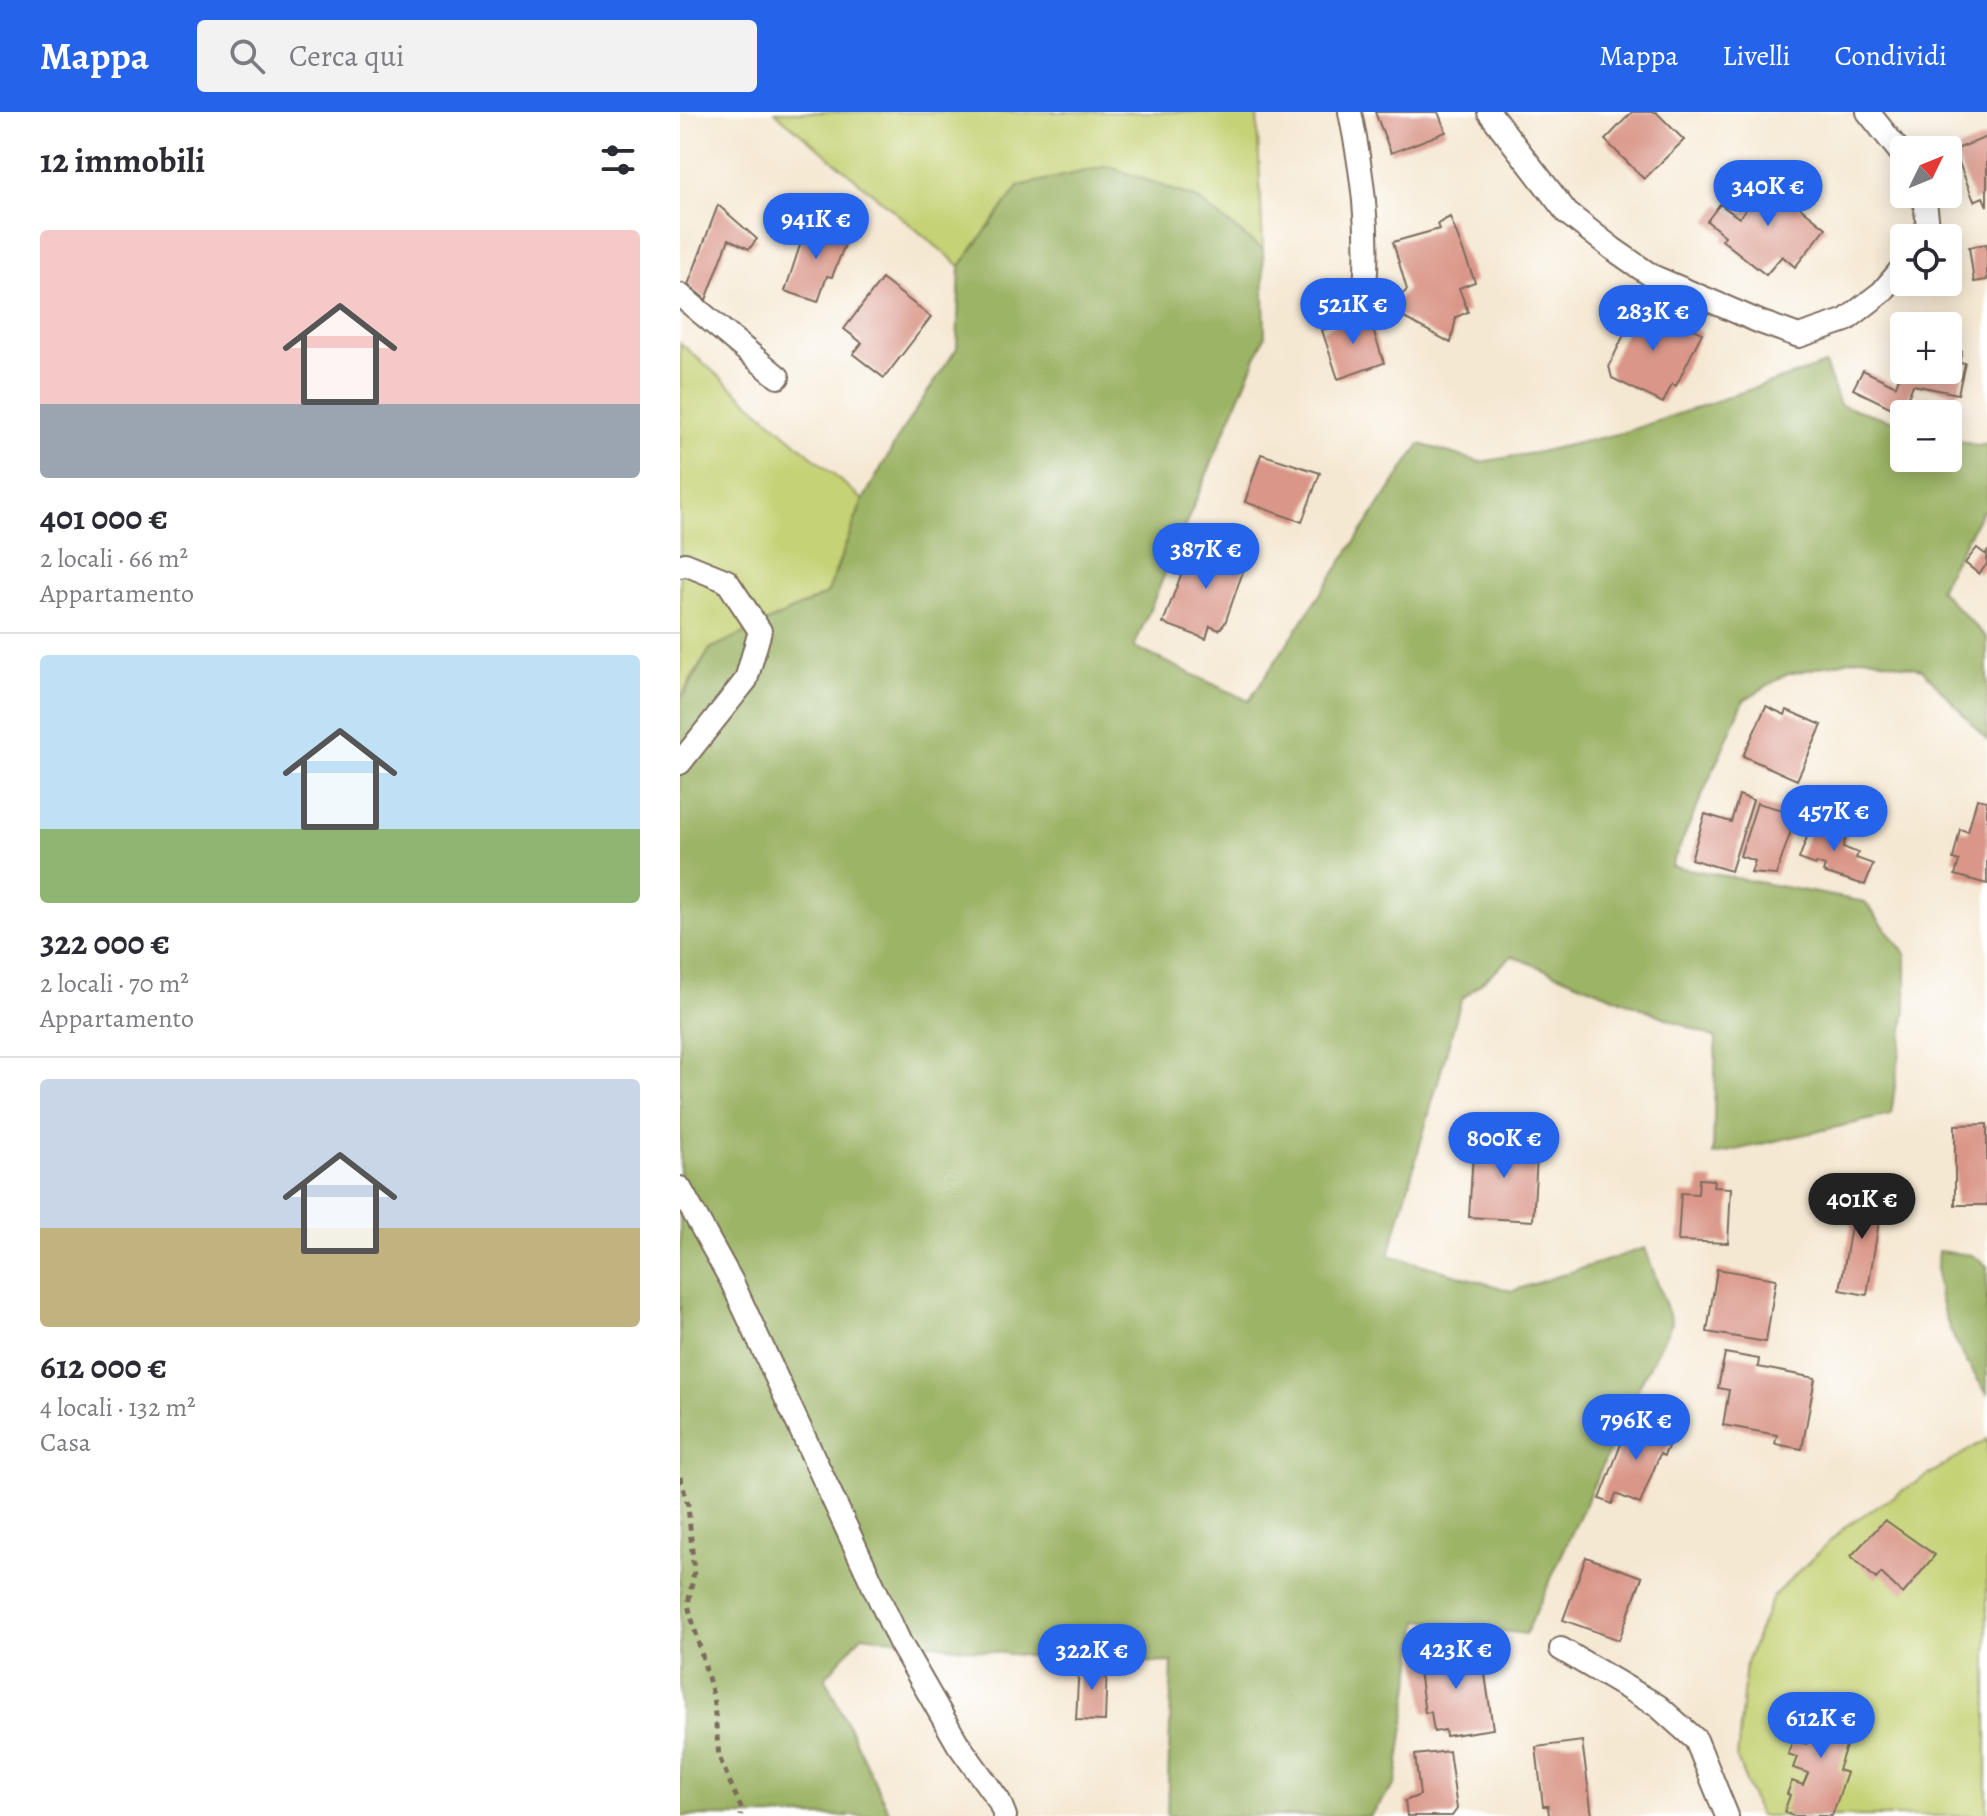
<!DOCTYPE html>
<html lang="it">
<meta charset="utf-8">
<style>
body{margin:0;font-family:Alegreya,serif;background:#f2f2f3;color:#2b2b33;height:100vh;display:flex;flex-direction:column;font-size:30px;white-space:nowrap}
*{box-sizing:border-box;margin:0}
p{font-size:26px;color:#7c7c81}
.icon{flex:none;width:44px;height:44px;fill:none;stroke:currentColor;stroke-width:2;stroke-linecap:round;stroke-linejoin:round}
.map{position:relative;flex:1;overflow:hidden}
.details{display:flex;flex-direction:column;background:#fff;width:680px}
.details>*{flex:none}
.needle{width:52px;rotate:47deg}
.tools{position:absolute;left:1210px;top:24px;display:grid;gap:16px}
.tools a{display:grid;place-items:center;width:72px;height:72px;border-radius:8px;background:#fff;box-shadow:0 4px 20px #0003;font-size:40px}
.price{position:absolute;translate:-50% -68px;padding:0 18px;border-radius:28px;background:#2563eb;color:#fff;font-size:26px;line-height:52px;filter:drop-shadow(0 2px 4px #0008)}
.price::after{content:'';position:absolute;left:50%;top:48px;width:24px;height:18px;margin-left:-12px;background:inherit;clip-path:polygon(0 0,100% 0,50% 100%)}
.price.current{background:#222;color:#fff}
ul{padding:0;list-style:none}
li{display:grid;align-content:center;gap:16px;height:424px;padding:0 40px}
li+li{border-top:2px solid #e1e1e2}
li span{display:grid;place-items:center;height:248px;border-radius:8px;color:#555}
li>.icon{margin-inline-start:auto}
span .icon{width:144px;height:144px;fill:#fffc;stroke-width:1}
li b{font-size:34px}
h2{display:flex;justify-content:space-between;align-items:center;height:96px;padding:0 40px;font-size:34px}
header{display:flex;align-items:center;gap:48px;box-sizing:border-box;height:112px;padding:0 40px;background:#2563eb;color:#fff}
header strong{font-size:38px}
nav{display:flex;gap:44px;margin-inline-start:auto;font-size:28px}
.search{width:560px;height:72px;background:#f2f2f3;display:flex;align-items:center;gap:20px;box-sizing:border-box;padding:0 28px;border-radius:8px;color:#7c7c81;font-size:30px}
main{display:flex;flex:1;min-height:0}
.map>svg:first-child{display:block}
</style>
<header>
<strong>Mappa</strong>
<div class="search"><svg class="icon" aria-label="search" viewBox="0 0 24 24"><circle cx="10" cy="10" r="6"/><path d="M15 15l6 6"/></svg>Cerca qui</div>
<nav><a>Mappa</a><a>Livelli</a><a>Condividi</a></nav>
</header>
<main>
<section class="details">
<h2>12 immobili<svg class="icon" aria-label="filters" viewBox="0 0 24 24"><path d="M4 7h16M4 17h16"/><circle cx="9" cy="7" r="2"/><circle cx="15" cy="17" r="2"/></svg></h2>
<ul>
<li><span style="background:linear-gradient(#f6c9c9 70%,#9aa5b1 0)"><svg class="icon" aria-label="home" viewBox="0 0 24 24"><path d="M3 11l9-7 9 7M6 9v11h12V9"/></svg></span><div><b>401 000 €</b><p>2 locali · 66 m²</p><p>Appartamento</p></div></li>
<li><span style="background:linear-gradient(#bfe0f5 70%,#8fb573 0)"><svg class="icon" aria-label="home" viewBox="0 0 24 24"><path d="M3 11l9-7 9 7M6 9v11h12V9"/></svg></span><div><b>322 000 €</b><p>2 locali · 70 m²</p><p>Appartamento</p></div></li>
<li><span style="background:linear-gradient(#c9d6e8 60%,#c2b280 0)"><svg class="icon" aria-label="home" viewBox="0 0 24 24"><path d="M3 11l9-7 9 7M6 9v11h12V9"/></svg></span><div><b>612 000 €</b><p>4 locali · 132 m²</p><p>Casa</p></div></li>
</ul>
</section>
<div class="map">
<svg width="1307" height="1704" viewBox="0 0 1307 1704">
<rect width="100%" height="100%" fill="#fff"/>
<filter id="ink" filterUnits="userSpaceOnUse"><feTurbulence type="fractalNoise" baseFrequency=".0125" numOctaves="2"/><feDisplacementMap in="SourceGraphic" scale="16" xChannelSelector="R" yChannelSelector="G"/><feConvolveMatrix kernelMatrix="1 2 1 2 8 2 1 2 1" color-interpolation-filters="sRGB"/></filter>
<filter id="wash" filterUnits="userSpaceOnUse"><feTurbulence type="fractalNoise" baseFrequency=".006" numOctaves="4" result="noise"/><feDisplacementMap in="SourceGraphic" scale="32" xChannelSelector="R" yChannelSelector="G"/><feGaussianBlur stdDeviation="1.8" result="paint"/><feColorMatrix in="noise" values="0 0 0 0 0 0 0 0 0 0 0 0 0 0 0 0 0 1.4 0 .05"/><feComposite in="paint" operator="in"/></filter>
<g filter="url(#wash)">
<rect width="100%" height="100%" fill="#f5e8d2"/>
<path fill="#c5d274" stroke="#807e49" stroke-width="2" d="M95,0H577L583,138L515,86L339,74L280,154Z
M0,231L183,388L147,482L30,537L0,585Z
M1307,1327V1704H1079L1057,1647L1066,1551L1093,1484L1167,1413Z"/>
<path fill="#9cb466" stroke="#6c6f42" stroke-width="2" d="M428,54L515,86L583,138L585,224L454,535L569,589L740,332L800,350L854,341L942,321L1145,252L1160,293L1224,312V346H1268V325L1297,334L1307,332V399H1302L1259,477L1307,526V628L1242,557L1184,545L1105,563L1064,588L991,754L1185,790L1226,843V896L1211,1003L1033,1043L1036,926L832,844L781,888L709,1143L832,1179L965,1136L992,1211L952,1288L846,1522L739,1508L716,1671L690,1704H487L492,1550L402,1551L182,1523L145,1566L211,1704H0V590L30,537L147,482L183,388L223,317L277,236L280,154L339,74Z
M1258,1139L1292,1143L1307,1154V1282C1277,1235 1252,1198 1258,1139Z"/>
<g id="blocks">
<path fill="#da9789" d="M695,0H758L766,20L711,41Z
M952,0H976L1004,28L964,67L925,28Z
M1307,25V94L1303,85L1294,89L1274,38Z
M1081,64L1146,116L1115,155L1102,144L1086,163L1042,128L1045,124L1027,109L1040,92L1059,106L1068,95L1060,89Z
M38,93L77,127L69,137L49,127L26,188L8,173Z
M770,105L795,170L779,176L788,200L776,205L771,231L707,197L727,178L713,130L759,117L757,112Z
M128,109L169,122L152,165L147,164L138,190L105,179Z
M1307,132V168L1294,170L1289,135Z
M202,167L251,205L204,266L173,242L182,231L164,217Z
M959,191L1022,221L996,274L992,272L983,291L932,266L929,254Z
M688,202L704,251L658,267L642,218Z
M1268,236L1282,239L1279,250L1285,251L1278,282L1233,273L1222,301L1173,277L1183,258L1216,274L1220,260L1228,263L1229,258H1268Z
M581,342L640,361L622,410L565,390Z
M512,434L542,445L547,434L569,442L545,511L539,518L530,514L526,527L483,511Z
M1297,436L1305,442L1307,440V452L1299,462L1285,451Z
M1086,594L1105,603L1107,598L1142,613L1117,668L1063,644Z
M1059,683L1073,688L1051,759L1011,747L1025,702L1051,710Z
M1297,687L1307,689V772L1275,763L1279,749L1273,747L1280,717L1288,720Z
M1077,691L1106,699L1114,710L1096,763L1071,761L1075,749L1060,744Z
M1134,706L1168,719L1163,735L1178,741L1176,746L1193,752L1185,773L1143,760L1145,754L1137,751L1136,753L1119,747Z
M1307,1012V1093H1275V1013Z
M794,1026L858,1030L853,1109L789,1105Z
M1019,1067L1034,1068L1033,1075L1051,1076L1048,1131L998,1129L1001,1081L1018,1082Z
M1178,1074L1204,1079L1187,1183L1160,1178Z
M1037,1157L1096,1167L1086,1230L1027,1220Z
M1045,1241L1079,1247L1078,1255L1135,1266L1122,1337L1095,1332L1097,1323L1043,1313L1049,1278L1038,1276Z
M951,1306L993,1323L984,1344L980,1342L960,1392L936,1382L932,1392L920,1387Z
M1205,1408L1255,1443L1223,1482L1201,1461L1196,1467L1171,1444Z
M906,1445L962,1465L939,1528L883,1508Z
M801,1535L813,1617L766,1624L765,1618L754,1620L751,1600L745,1601L737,1545Z
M399,1551L427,1552L425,1609L396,1608Z
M1137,1587L1178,1598L1158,1658L1167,1661L1152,1704H1113L1104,1700L1110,1683L1107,1682L1112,1669L1123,1673L1128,1661L1113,1656L1117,1645L1108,1642L1113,1627L1126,1632L1130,1621L1121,1618Z
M902,1629L912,1704H869L868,1694H863L856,1635Z
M769,1639L777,1697L772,1704H727L725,1689L740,1683L735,1643Z"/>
</g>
</g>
<g filter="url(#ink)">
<use href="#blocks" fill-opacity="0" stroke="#7c6c5d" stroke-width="2"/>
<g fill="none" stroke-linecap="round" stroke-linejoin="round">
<defs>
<path id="street" d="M809,0L887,101L933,137L972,164L1080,210L1119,224L1166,208L1202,180L1224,154
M1188,0L1224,45
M1242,126L1248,114L1244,82
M0,183L98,265
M669,191L685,176C690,115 682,60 670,0
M0,454L5,452L47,469L80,519L66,568L0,651
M0,1076L51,1168L220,1531L278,1632L319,1689L325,1704
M881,1537L978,1594L1016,1628L1047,1704"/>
</defs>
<use href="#street" stroke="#7c6c5d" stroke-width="26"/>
<path stroke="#7c6c5d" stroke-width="5" stroke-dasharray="6 6" stroke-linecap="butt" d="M0,1365L8,1393L14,1460L8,1493L33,1583L39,1645L62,1698L61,1704"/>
<use href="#street" stroke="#fff" stroke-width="22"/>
</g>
</g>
</svg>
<div class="tools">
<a><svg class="needle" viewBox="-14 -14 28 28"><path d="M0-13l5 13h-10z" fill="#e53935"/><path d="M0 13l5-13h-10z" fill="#7c7c81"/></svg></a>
<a><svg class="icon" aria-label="locate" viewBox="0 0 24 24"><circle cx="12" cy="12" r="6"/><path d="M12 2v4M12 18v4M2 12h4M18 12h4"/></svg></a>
<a>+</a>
<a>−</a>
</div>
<b class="price" style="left:1088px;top:116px">340K €</b>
<b class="price" style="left:136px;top:149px">941K €</b>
<b class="price" style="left:673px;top:234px">521K €</b>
<b class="price" style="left:973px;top:241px">283K €</b>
<b class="price" style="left:526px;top:479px">387K €</b>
<b class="price" style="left:1154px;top:741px">457K €</b>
<b class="price" style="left:824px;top:1068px">800K €</b>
<b class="price current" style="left:1182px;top:1129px">401K €</b>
<b class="price" style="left:956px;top:1350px">796K €</b>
<b class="price" style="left:776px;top:1579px">423K €</b>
<b class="price" style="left:412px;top:1580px">322K €</b>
<b class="price" style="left:1141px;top:1648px">612K €</b>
</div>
</main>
